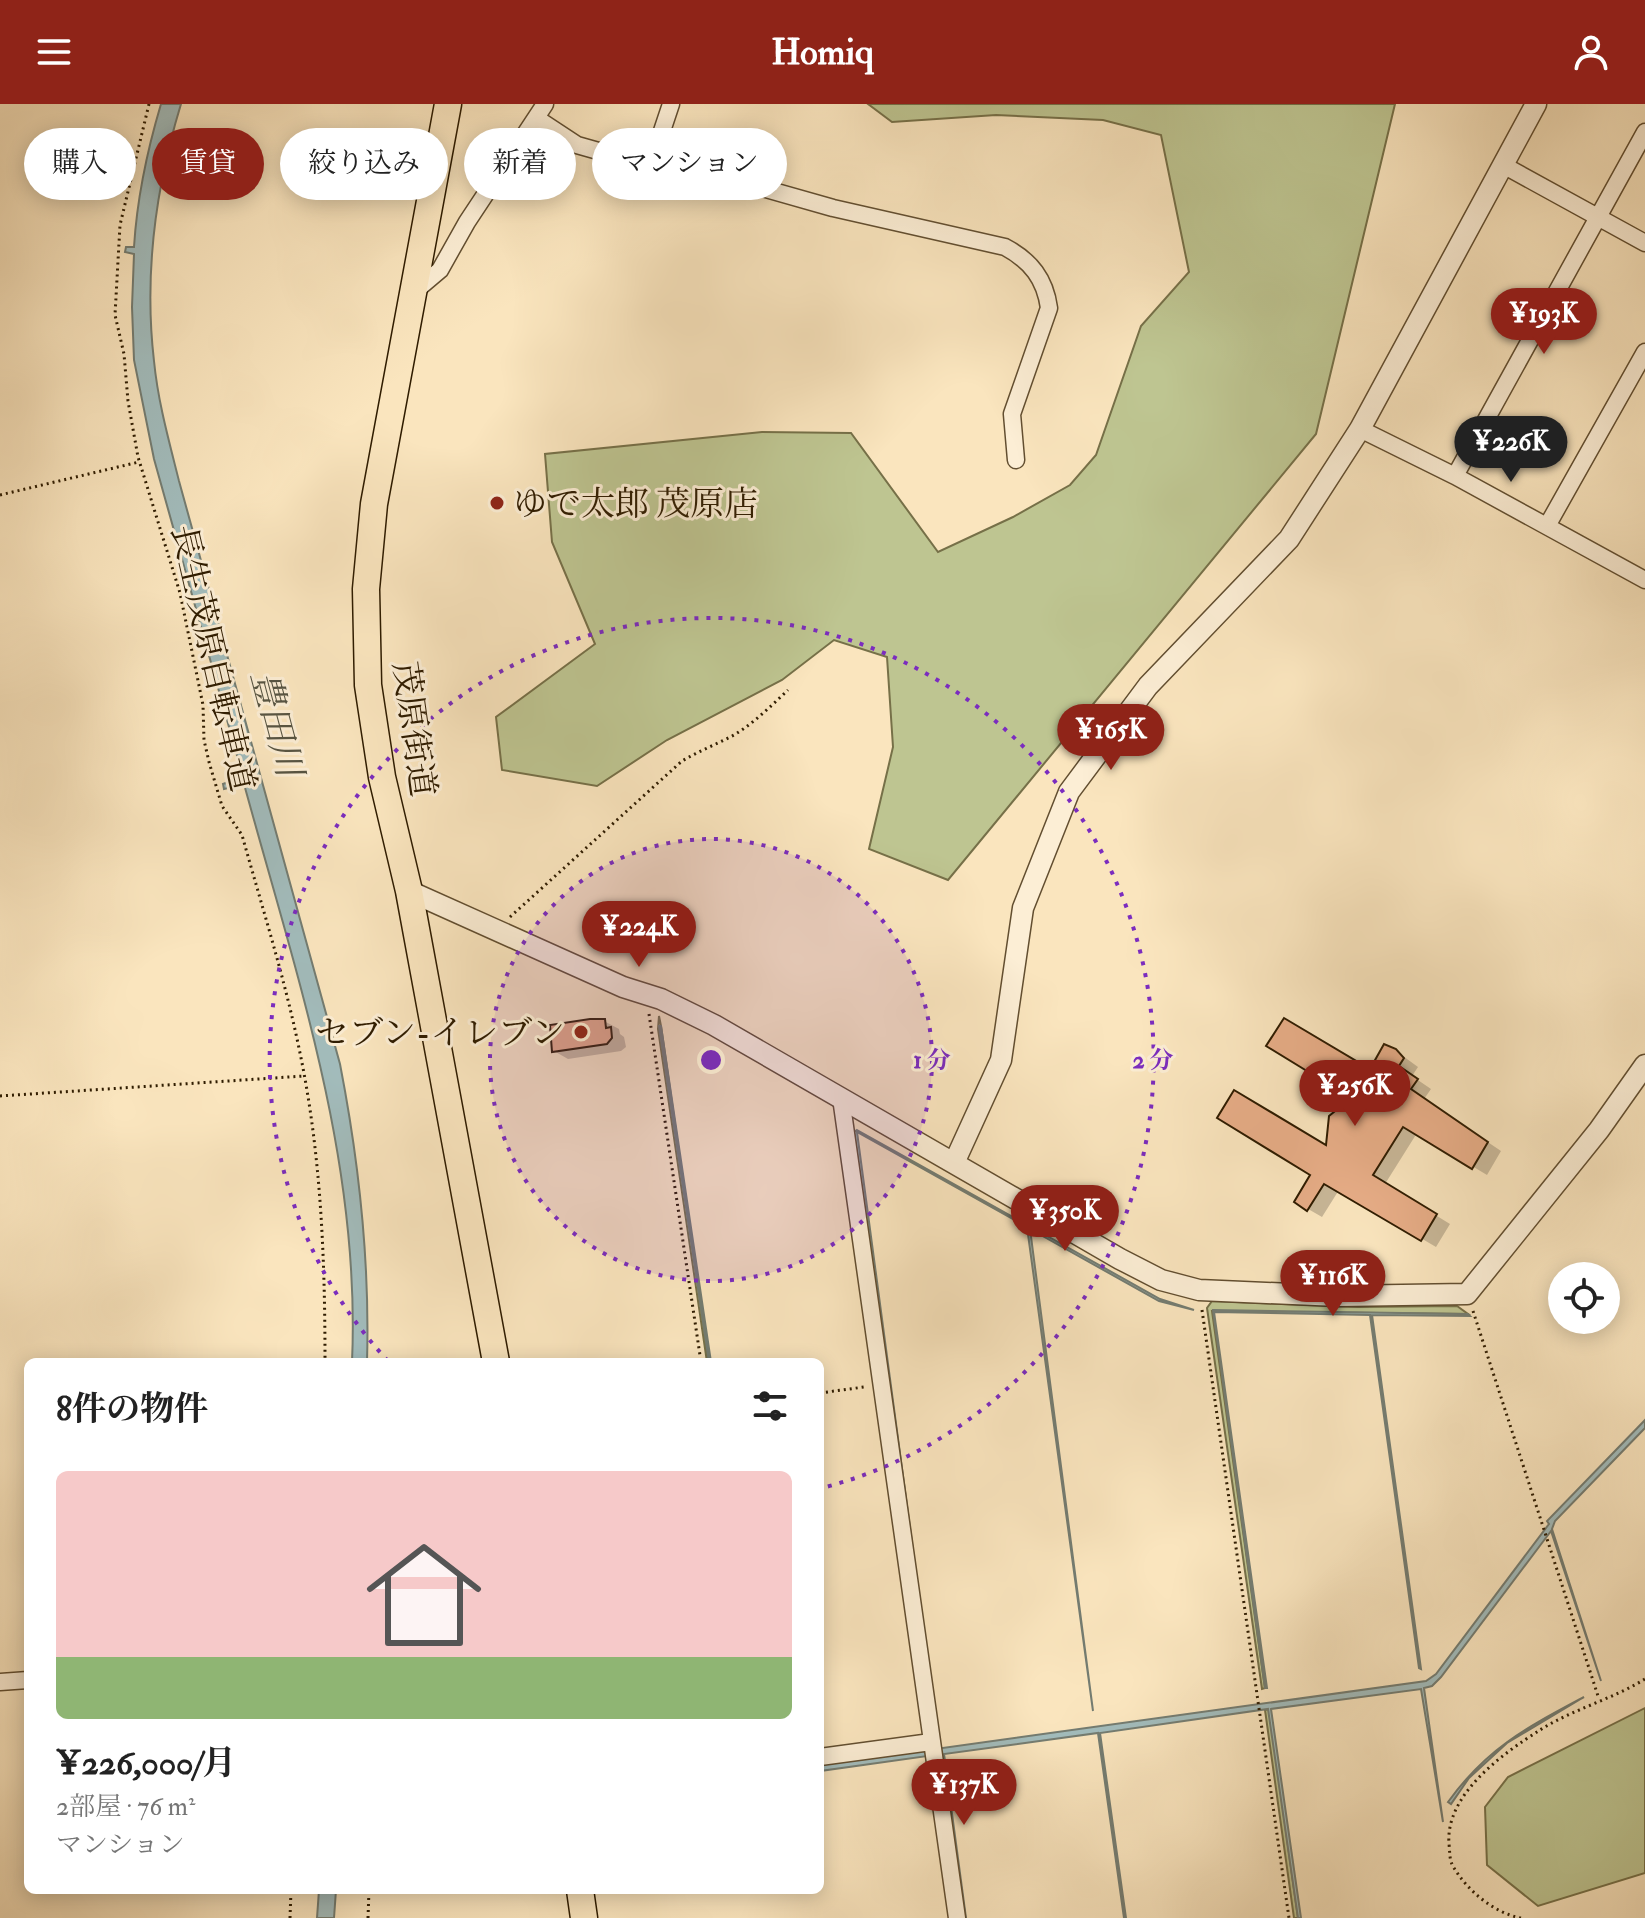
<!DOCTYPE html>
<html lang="ja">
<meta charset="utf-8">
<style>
body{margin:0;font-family:"IM FELL Double Pica","Noto Serif JP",serif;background:#f2f2f2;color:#222;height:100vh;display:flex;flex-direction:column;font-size:30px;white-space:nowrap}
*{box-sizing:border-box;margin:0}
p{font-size:26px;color:#767676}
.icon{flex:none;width:44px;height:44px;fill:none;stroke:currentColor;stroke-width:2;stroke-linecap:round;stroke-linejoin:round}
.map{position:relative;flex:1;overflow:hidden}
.panel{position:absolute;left:24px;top:1254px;width:800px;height:536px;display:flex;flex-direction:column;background:#fff;border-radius:12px;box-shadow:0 4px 20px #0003}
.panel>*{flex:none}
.guide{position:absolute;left:24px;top:24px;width:800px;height:72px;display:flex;gap:16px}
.tools{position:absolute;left:1548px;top:1158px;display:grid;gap:16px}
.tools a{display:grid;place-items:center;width:72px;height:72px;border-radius:50%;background:#fff;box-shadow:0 4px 20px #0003;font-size:40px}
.price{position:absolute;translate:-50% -68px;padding:0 18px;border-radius:28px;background:#8f2418;color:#fff;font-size:26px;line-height:52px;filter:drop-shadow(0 2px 4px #0008)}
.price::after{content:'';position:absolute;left:50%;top:48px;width:24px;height:18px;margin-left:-12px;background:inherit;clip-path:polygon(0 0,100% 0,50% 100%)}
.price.on{background:#222;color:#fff}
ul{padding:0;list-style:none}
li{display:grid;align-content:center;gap:16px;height:424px;padding:0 32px}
li span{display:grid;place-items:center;height:248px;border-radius:12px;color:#555}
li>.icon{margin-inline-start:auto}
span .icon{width:144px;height:144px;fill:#fffc;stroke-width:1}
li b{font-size:34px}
h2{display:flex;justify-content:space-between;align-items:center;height:96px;padding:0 32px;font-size:34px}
.chip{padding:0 28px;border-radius:36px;background:#fff;box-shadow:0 4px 20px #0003;font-size:28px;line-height:72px}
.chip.on{background:#8f2418;color:#fff}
header{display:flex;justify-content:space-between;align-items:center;height:104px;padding:0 32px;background:#8f2418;color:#fff;font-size:36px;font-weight:800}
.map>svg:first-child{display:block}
</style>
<header><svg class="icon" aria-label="menu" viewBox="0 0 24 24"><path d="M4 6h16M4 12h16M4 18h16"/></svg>Homiq<svg class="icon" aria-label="person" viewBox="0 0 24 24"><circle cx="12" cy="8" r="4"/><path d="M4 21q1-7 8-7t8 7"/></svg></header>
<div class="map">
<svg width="1645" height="1814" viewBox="0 0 1645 1814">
<rect width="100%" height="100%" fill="#fae5be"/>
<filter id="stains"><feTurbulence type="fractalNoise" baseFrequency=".0025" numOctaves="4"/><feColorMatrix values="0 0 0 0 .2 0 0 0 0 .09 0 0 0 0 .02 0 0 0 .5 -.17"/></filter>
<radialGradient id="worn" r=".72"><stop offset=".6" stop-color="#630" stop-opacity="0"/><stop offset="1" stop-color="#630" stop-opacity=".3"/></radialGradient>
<path fill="#bec591" stroke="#767048" stroke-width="2" d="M868,0H1395L1316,330L948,776L869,745L893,643L887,553L834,536L782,576L667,636L597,682L502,666L496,613L595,540L552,438L545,350L762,328L851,329L938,448L1013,413L1070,381L1096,351L1141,222L1189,168L1161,31L1103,16L996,11L892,18Z
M659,912L661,922L709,1258H707L658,925Z
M1212,1197L1358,1203L1457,1202L1468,1210L1212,1207L1265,1584L1262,1585L1207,1204Z
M1645,1604V1769L1538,1802L1487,1761L1485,1703L1508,1673Z
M1269,1605L1298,1814H1294L1265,1606Z"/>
<path fill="#a2bcbc" stroke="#747c71" stroke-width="2" d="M161,0H181C156,82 144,171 154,257C158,298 169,337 179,377L340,960C359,1058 370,1157 367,1258H352C361,1058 296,870 244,680L224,685L223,680L243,673L154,355L134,256L132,203L134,150L125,148L126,143H134C137,94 147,47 161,0Z
M659,922H661L711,1258H709Z
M857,1026L1160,1195L1194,1206L1159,1197L1030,1125L1093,1607L1027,1123L857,1028L937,1626L854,1028Z
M1213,1206L1468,1210L1470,1212L1372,1211L1421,1565L1419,1564L1370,1211L1214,1208L1267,1584H1265Z
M1645,1316V1324L1555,1417L1552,1425L1601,1577L1551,1427L1441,1573L1432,1582L1424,1584L1443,1718L1421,1585L1271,1605L1301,1814H1298L1268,1605L1100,1629L1126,1814H1124L1098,1629L944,1650L966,1814H963L927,1652L820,1667V1661L1426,1577L1436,1570L1549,1420L1547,1417Z
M1584,1593L1507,1639L1469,1674L1451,1700L1448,1698C1487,1644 1526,1624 1584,1593Z
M319,1786H336L334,1814H317Z"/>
<path fill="#0003" d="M604,917L619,925L620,930L624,933L626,943L621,947L568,955L554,947Z
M1396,947L1418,963L1412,972L1431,985L1424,995L1501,1047L1487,1071L1417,1029L1385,1080L1450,1120L1436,1143L1339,1086L1322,1113L1296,1098L1371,967Z"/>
<path fill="#e7ad87" stroke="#2f1c00" stroke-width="2" d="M1284,914L1370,965L1384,940L1396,945L1404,954L1399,962L1418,975L1411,985L1488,1038L1472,1065L1403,1023L1373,1071L1437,1110L1421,1137L1324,1080L1307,1107L1294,1098L1310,1071L1217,1014L1234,986L1326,1041L1329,1012L1351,994L1266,942Z
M590,915H605L606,924L611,923L612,934L607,940L552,948L550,921Z"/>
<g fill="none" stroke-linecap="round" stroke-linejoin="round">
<defs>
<path id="minor" d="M536,14L577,41L616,52L677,56L727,74L833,104L1005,143C1031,157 1045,175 1049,204L1012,310L1016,356
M653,54L671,0
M1503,61L1645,139
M414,188L440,166L467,118L545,0
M1360,325L1455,372L1645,476
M1455,372L1645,28
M1547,422L1645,248
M841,994L957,1814
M0,1578L28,1576
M820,1653L931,1638"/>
<path id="tertiary" d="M409,787L623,883L661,895L714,921L1120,1155L1161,1176L1199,1186L1338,1192L1467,1190L1599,1026L1645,961
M954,1059L1001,956L1023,804L1069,688L1148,582L1289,435L1360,325L1536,0"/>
<path id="primary" d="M448,0L374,400L366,485L368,581L382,673L409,787L496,1258
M580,1786L584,1814"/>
</defs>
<use href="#minor" stroke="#624e30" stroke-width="19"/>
<use href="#tertiary" stroke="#624e30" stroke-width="23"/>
<use href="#primary" stroke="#2f1c00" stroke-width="29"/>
<path stroke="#2f1c00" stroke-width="3" stroke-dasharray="2 4" stroke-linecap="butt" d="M149,0L120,121L115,211L124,250L128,297L138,353L180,489L203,601L204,636L209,658L222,702L242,731C262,803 285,875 300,949C321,1050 325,1154 325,1258
M0,391L139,358
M510,813L682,657C699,647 717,640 734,631C754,619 771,602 788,586
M649,910L701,1258
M0,992L304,972
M1202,1206L1289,1814
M1473,1207L1599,1595
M820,1289L864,1283
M290,1814L291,1786
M368,1814L369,1786
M1521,1814C1494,1809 1468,1787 1454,1764C1449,1756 1450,1749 1449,1740C1445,1691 1502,1650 1540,1626C1573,1605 1613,1595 1645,1575"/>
<use href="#minor" stroke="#fceed5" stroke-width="16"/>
<use href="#tertiary" stroke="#fceed5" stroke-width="20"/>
<use href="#primary" stroke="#fae5be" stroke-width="26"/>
</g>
<circle cx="711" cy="956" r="221" fill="#7b2cbf" fill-opacity=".12"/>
<g fill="none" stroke="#7b2cbf" stroke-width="4" stroke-dasharray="4 8">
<circle cx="711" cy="956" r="221"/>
<path d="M388 1257A442 442 0 1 1 822 1384"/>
</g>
<g fill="#8f2418" stroke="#fceed5" stroke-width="3">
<circle cx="497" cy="399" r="8"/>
<circle cx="581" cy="928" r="8"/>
</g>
<g text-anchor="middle" stroke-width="6" stroke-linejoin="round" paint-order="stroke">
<g font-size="34" fill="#2f1c00" stroke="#fceed5" text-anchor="start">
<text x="513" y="411">ゆで太郎 茂原店</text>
<text x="565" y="940" text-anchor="end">セブン-イレブン</text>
</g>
<g font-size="34" fill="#2f1c00" stroke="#fceed5">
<text transform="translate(214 554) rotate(77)" y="12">長生茂原自転車道</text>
<text transform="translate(415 625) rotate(82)" y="12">茂原街道</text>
</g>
<g font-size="36" font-style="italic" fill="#575442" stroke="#fceed5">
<text transform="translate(278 619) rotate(75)" y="13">豊田川</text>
</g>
</g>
<circle cx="711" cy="956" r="12" fill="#7b2cbf" stroke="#fceed5" stroke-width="4"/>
<g font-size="24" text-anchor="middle" font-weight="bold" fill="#7b2cbf" stroke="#fceed5" stroke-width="6" stroke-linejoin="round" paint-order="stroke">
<text x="932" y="964">1 分</text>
<text x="1153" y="964">2 分</text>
</g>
<rect width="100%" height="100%" filter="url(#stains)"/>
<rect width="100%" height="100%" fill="url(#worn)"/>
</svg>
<div class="tools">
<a><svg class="icon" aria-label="locate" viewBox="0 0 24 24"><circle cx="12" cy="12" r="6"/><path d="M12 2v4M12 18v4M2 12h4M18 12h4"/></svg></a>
</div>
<b class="price" style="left:1544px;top:252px">¥193K</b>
<b class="price on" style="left:1511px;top:380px">¥226K</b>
<b class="price" style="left:1111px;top:668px">¥165K</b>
<b class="price" style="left:639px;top:865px">¥224K</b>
<b class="price" style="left:1355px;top:1024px">¥256K</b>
<b class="price" style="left:1065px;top:1149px">¥350K</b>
<b class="price" style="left:1333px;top:1214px">¥116K</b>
<b class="price" style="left:964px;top:1723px">¥137K</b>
<div class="guide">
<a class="chip">購入</a>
<a class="chip on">賃貸</a>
<a class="chip">絞り込み</a>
<a class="chip">新着</a>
<a class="chip">マンション</a>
</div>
<section class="panel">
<h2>8件の物件<svg class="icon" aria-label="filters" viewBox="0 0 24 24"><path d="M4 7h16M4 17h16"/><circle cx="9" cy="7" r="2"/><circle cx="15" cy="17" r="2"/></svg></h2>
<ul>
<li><span style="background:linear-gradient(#f6c9c9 75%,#8fb573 0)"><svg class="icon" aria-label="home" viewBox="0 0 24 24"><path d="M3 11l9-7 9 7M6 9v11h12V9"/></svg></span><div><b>¥226,000/月</b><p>2部屋 · 76 m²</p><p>マンション</p></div></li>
</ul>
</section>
</div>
